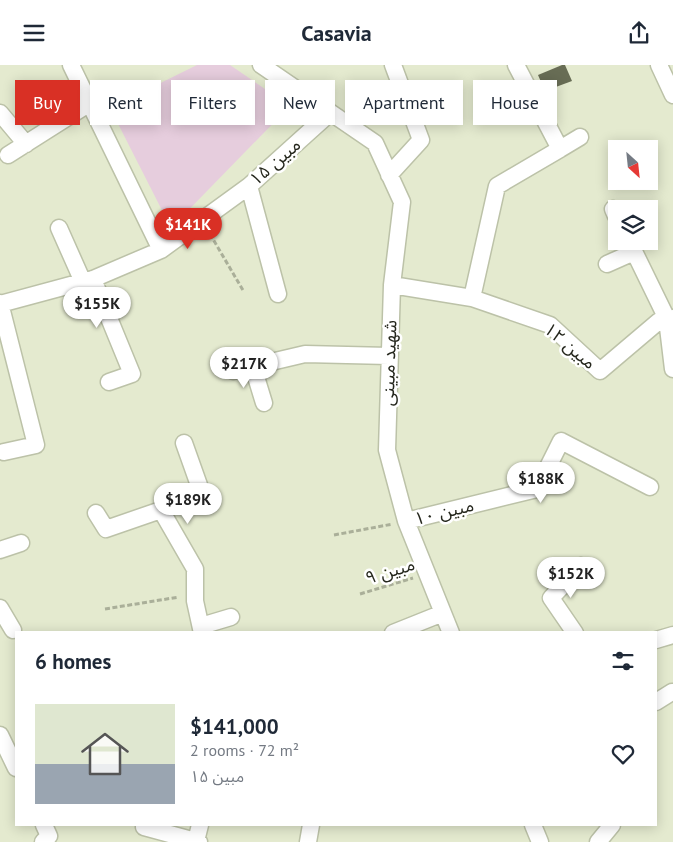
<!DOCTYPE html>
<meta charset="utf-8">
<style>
body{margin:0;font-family:"PT Sans","Noto Sans Arabic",sans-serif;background:#f2f2f3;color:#1f2937;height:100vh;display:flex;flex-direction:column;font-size:19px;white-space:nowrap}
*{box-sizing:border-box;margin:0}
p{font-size:16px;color:#747a83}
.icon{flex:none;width:28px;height:28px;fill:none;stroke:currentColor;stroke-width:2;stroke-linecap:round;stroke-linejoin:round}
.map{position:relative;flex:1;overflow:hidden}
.details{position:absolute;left:15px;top:566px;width:642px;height:195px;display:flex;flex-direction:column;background:#fff;border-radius:0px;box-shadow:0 2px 12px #0003}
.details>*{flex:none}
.hud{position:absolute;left:15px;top:15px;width:644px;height:45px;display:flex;gap:10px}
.needle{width:32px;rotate:153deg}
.tools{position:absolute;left:608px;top:75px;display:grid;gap:10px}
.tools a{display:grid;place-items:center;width:50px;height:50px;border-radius:0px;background:#fff;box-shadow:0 2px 12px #0003;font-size:25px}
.price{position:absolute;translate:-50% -42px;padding:0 11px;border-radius:18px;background:#fff;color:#222;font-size:16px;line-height:32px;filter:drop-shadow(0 1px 2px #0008)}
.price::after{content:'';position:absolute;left:50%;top:30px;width:15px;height:11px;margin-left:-8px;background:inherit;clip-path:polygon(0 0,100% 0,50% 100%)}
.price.selected{background:#d93025;color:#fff}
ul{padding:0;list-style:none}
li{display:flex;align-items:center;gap:15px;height:125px;padding:0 20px}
li span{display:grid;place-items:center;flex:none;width:140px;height:100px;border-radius:0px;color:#555}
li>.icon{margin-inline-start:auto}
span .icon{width:60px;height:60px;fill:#fffc;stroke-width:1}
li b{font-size:21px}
h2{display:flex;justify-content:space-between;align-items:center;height:60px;padding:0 20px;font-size:21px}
.pill{padding:0 18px;border-radius:0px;background:#fff;box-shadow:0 2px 12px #0003;font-size:18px;line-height:45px}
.pill.selected{background:#d93025;color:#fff}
header{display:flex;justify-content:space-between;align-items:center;height:65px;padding:0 20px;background:#fff;font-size:22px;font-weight:700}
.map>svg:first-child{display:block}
</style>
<header><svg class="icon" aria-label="menu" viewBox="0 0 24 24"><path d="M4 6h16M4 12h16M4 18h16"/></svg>Casavia<svg class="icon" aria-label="share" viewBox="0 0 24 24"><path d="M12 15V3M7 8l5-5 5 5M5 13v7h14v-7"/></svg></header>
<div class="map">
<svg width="673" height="777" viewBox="0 0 673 777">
<rect width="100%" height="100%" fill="#e4eacf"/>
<path fill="#e6cddd" d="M197,0H230L290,41L171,163L110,43Z"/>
<path fill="#686d55" d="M562,0H565L572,16L545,26L538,10Z"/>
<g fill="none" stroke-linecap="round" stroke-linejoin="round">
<defs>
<path id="minor" d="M71,0L161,185
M261,0L375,78L402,137L392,220L387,385L406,456L451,568
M659,0L673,30
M0,48L26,79
M560,84L580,72
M8,90L90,38
M389,110L421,75L393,0
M249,121L278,229
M613,144L616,151
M59,163L83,217
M629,176L667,254L673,304
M607,199L634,187
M93,214L132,309L109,317
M392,220L472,233L550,260L600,306L659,256L673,253
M472,233L497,121L560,84L516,0
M0,238L36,380L4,387
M0,239L93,214L161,185L249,121L330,48
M253,302L264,338
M233,306L305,289L389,291
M184,378L200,423L161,445L195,504V536L202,568
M96,448L106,464L161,445
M406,456L537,424L561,376L650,422
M0,485L21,478
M0,543L13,565
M201,561L231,552
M393,568L443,548
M575,568L551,533L581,501
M656,575L673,570
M656,637L672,627
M0,670L16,703
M533,760L540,777
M144,762L199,777
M196,776L200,760
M43,777L49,771L44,760
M308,777L311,760
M598,777L612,760"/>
</defs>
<use href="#minor" stroke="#bcc2a8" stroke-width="19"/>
<path stroke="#aaaf99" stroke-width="3" stroke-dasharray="5 2.5" stroke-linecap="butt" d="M210,169L244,227
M334,470L393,459
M360,529L413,513
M105,544L179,532"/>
<use href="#minor" stroke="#fff" stroke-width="16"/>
</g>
<g text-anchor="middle" stroke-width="5" stroke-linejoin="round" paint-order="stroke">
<g font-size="18" fill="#25271d" stroke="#fff">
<text transform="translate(275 97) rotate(-41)" y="6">مبین ۱۵</text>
<text transform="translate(570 281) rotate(40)" y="6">مبین ۱۲</text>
<text transform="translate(389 298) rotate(-88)" y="6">شهید مبینی</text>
<text transform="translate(444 447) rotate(-14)" y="6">مبین ۱۰</text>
<text transform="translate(390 506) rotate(-17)" y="6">مبین ۹</text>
</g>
</g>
</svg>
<div class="tools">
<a><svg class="needle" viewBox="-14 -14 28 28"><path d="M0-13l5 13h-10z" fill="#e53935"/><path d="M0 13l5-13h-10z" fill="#747a83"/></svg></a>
<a><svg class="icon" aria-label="layers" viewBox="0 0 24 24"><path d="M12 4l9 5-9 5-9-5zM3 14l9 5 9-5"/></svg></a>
</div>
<b class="price selected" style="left:188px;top:185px">$141K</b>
<b class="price" style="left:97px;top:264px">$155K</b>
<b class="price" style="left:244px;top:324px">$217K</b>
<b class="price" style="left:541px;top:439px">$188K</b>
<b class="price" style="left:188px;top:460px">$189K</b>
<b class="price" style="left:571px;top:534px">$152K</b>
<div class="hud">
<a class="pill selected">Buy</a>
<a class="pill">Rent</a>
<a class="pill">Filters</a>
<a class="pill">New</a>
<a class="pill">Apartment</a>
<a class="pill">House</a>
</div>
<section class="details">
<h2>6 homes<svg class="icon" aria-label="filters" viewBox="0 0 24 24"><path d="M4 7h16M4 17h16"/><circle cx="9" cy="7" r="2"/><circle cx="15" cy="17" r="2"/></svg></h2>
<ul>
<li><span style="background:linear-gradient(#dfe7d0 60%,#9aa5b1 0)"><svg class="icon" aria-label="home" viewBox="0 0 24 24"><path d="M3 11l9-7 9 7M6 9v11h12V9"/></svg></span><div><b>$141,000</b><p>2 rooms · 72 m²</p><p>مبین ۱۵</p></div><svg class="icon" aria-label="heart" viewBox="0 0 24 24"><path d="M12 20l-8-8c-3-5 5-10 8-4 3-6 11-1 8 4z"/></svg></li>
</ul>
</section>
</div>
